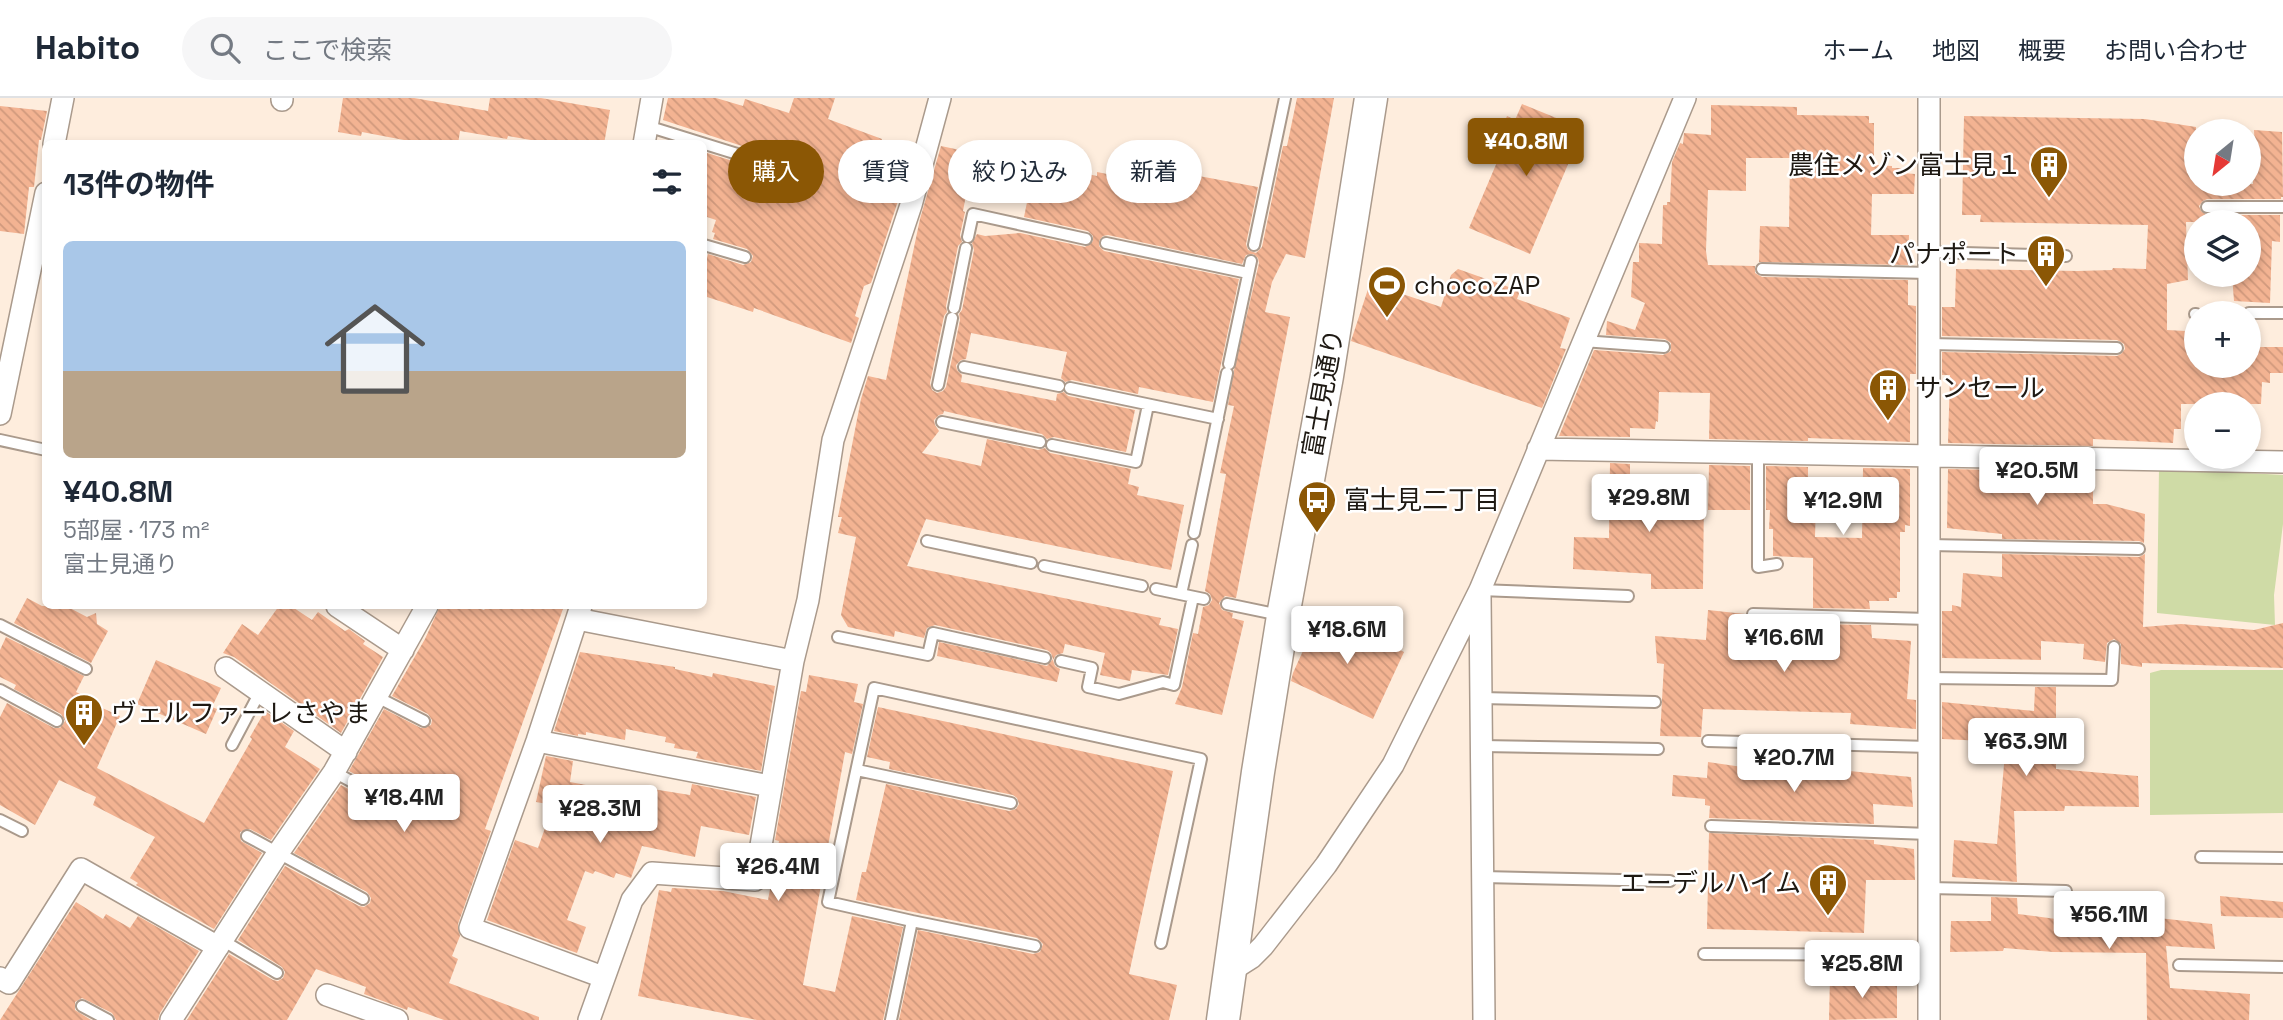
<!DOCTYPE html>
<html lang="ja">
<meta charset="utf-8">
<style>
body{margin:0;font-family:"Space Grotesk","Noto Sans JP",sans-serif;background:#f6f6f7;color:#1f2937;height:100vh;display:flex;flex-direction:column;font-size:26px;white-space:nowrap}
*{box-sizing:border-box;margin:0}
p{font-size:23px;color:#747a83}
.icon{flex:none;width:38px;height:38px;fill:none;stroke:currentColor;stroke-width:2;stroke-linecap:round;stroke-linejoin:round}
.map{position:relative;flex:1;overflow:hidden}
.side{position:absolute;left:42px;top:42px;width:665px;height:469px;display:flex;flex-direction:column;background:#fff;border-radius:10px;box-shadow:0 4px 10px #0003}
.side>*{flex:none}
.banner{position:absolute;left:728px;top:42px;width:665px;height:63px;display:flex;gap:14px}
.needle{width:46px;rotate:210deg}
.buttons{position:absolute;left:2184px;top:21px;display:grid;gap:14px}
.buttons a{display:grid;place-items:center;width:77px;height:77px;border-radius:50%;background:#fff;box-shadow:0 4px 10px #0003;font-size:35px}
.price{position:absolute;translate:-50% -60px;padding:0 16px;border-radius:7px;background:#fff;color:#222;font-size:23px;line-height:46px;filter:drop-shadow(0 2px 4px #0008)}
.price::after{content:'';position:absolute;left:50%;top:42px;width:21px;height:16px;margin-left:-10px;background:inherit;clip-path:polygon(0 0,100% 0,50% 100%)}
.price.current{background:#8b5705;color:#fff}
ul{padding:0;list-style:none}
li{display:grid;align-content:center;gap:14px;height:371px;padding:0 21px}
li+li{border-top:2px solid #e0e1e3}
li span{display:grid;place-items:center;height:217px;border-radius:10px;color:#555}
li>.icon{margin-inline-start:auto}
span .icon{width:126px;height:126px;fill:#fffc;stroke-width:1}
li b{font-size:30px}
h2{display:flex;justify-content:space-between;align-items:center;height:84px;padding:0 21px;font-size:30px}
.tag{padding:0 24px;border-radius:32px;background:#fff;box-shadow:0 4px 10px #0003;font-size:24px;line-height:63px}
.tag.current{background:#8b5705;color:#fff}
header{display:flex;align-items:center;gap:42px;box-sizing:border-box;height:98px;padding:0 35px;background:#fff;border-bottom:2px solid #e0e1e3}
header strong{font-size:33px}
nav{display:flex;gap:38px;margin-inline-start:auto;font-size:24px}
.search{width:490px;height:63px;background:#f6f6f7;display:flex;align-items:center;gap:18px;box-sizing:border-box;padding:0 24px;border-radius:38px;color:#747a83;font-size:26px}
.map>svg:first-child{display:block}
</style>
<header>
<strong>Habito</strong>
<div class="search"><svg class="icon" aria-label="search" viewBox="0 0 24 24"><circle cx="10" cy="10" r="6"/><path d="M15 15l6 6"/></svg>ここで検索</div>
<nav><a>ホーム</a><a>地図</a><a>概要</a><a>お問い合わせ</a></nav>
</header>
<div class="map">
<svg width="2283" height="922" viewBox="0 0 2283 922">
<defs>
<pattern id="building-back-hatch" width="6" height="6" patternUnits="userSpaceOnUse" patternTransform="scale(1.75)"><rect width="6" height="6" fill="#f3b392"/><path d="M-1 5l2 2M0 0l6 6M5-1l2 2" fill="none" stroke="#d0997d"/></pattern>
</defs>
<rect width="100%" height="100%" fill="#feeddd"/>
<path fill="#cfdba6" d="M2159,370L2283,377V426L2274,497L2275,527L2157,515Z
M2161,572H2283V715L2150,717V575Z"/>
<path fill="url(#building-back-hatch)" d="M343,0H414L488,13L490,0H541L610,12L604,46H554L508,38L507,41L460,33L458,46H425L362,34L361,38L338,34Z
M668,0H716L743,8L745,1L789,15L794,0H835L828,21L882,41L880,46L911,56L898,103L871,185L864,188L855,218L859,220L851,245L754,210L753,214L704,198V171L708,156L743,167L751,164L753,158L747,151L713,141L715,135L712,134L716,122L704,118V54L774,76L781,74L784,67L778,60L663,22Z
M1297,0H1334L1305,160L1286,156L1272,184L1265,214L1290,219L1236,500L1225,498L1219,505L1222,512L1233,515L1232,520L1244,523L1222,617L1175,606L1182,589L1193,535L1198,536L1203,509L1209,507L1212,502L1210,496L1205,493L1226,376L1220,375L1234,308L1228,307L1234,272L1259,165L1258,160L1253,156L1246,157L1242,166L1108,137L1103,138L1099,143V148L1104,153L1239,181L1213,304L1139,289L1138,296L1072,282L1065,284L1061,280L1067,254L971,235L966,261L961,262L956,267L957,272L962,277L961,284L1056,303L1057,296L1064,294L1068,298L1135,312L1126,354L1054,339L1047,341L1042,336L944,313L943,316L939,317L934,322L935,327L939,333L922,355L981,368L987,341L1038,352L1045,350L1050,355L1131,371L1128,386L1139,389L1137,397L1184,407L1171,472L926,421L907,468L1161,520L1159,527L1178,531L1168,577L1132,572L1130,583L1100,577L1105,555L1065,546L1063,555L1056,557L1053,562L1055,568L1060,571L1057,584L937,558L939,544L1047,568L1053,561L1051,555L1047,552L935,527L927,530L924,540L895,533L894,539L848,529L841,517L856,439L838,435L842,419H838L861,301L868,278L886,282L920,121L941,48L974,55L963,113L965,114L960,137L962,144L958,148L946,208L947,214L944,218L930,285L932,292L937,295L943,293L946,289L960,222L959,216L962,212L974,152L972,145L977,136L985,138L1020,135L1085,149L1093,143V138L1088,133L1024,119L1035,65L1097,78V74L1107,76L1110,61L1127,64L1130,49L1154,53L1152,61L1163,63L1162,68L1173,70L1172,73L1258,89L1246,146L1248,152L1256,155L1262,149L1283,48H1287Z
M1522,6L1583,31L1530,156L1469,130L1506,43L1498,40L1507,18L1515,22Z
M1711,7L1797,9V17L1869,18V25H1874V67L1892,68V70H1903V75L1915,76L1914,96H1872L1871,137H1909L1908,167L1759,164L1760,128L1789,129L1790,60H1746V93L1708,92L1706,153L1708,167L1755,168V175L1762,179L1908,182V207L1916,208V276H1910V344L1808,340V343L1709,341L1710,295L1659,294L1658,324L1656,323L1655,331L1630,330V339L1559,338L1594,252L1663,257L1671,253V245L1665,241L1606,237L1607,223L1635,232L1645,205L1631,199L1633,164H1639V145L1662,146L1663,107H1667V104H1670L1672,64L1680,45L1683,46L1684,35L1711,37Z
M0,8L47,13L41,42H39L34,89H29L24,136L0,133Z
M1964,18L2145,21L2196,29V86H2253V73H2256L2254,32L2282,34L2283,99H2281V101H2207L2203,103L2199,108L2201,113L2207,117H2280V144L2272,143L2270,205L2234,203L2232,177H2249V124H2186L2188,182L2167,186V232L2186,233V246L2196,248V268H2249V249H2283V275H2270V285L2262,284L2261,306H2181V331H2174L2173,345L2093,341V348L1948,345L1950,277H1942V254L2117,258L2121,256L2125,251L2124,246L2117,242L1942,238V209H1955L1956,171L2078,173L2112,172L2113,170L2146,171L2148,127L1980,124L1981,117H1962Z
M1458,171L1520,193L1517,201L1570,220L1560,250L1566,251L1542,310L1351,243L1370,185L1441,209L1451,177Z
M1610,365L1630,366V384L1658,385L1657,392L1704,393L1703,491H1651V476L1573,471L1574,439L1609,440Z
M1709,367L1750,368V412H1708Z
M1766,368L1808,369V405H1816L1815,439L1862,440L1863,370L1910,371V428L1905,427V434H1900V494H1897V500H1889V503H1869L1870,511L1813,510V460L1773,458V431H1769L1770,412H1766Z
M1948,371L2093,374V406H2106L2145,416L2144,445L2139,443L2002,441V436L1947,430Z
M2002,456L2139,459L2145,456L2143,529L2181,526L2254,532L2283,525V570L2142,565V569L2121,566V546L2114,541L2107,545L2105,564L2083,561L2084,546L2041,543V562L1942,560V513H1952V507L1961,509L1963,475L2002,479Z
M27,500L42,508H66L87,519L96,515L97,526L108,533L91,565L14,525Z
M279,508H291L312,522L318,514L345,533L349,531L365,543L363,546L383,559L341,635L234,559L223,555L242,526L258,537Z
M440,508H473L484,512L487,508H564L485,731L491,733L458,826L460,838L452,858L458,861L449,885L539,919V922H444L408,909L407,912L364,896L366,889L316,871L287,922H187L229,856L273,882L278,883L283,880L285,874L282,869L238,842L285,768L359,808L364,809L370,805L371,800L367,794L294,755L341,687L397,717L402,718L408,714L409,709L405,703L349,673L384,611L421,630L431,627L432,622L428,616L392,598L425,541Z
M1708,512L1745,516L1744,532L1812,537L1813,526L1871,527L1872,540L1911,543L1907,601L1916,602V631L1850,626L1851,615L1703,611L1701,639L1660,638L1664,566L1657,565L1655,538L1706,542Z
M1320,515L1404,554L1373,621L1291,583L1293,575Z
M6,539L84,578L76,594L92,602L91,605L120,618L97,670L204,725L252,641L250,639L265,613L294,633L285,649L320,671L271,742L250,731L240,734L241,743L262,755L214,831L136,787L138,785L130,780L155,739L93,707L96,699L59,682L35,727L0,707V619L7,605L54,630H60L65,623L61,616L14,591L16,587L0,579V552Z
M580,554L675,569V571L712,579L713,575L775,588L761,673L696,660L698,654L674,650L675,646L665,644L666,639L626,631L625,642L586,634V637L578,636V638L554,633Z
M156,562L221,590L212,609L217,611L206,636L137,606Z
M809,577L858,586L854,604L863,606L852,656L845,654L803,887L835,894L852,818L903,829L883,922H757L638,898L659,792L671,794L672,790L723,793L768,802L779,743L775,742L801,593L806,594Z
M2035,589H2056V671L2138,678L2139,709L2065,708L2064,713H2014L2017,784L1952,779L1954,742L1997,746L2006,644L1942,641V604L2034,613Z
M878,609L1173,673L1129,876L1177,887L1169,922H899L918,832L1033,856L1040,854L1043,846L1037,840L856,802L862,774H866L886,686L1009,713L1016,711L1019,706L1017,700L1013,697L889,671L890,664L867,659Z
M546,658L573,663L570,684L639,697L640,689L690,697L692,686L756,699L749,737L701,728L695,759L642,748L631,780L616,775L614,780L595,773L593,776L585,773L567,822L586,829L577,855L487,822L515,742L538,750L553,707L536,704Z
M1708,664L1763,672L1839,675V672L1911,679L1913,709L1873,706L1874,726L1709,720L1710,708L1705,707V701L1672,698L1673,677L1707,680Z
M1709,735L1874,742V746L1914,751L1915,782H1866L1864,835L1707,831Z
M2220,798L2283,804V820L2221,818Z
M1991,799L2017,800L2018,816L2056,821V819L2077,823L2078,811L2118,816L2119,809L2141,814V818L2212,826L2215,851L2166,848L2170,890L2250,896L2249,922H2147L2146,855L2053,854L2004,850L2003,853L1950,854L1951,823H1991Z
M76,804L103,821L106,816L130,830L138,818L199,853L160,915L158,922H116L112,915L82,900L75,904V912L91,922H0Z
M1830,879L1897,886V920L1829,922Z"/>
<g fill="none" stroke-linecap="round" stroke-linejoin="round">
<defs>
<path id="lane" d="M647,28L776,68
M2207,109H2283
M968,139L973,116L1086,141
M1106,145L1248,175
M704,147L745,159
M1254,147L1285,0
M1929,154L2066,158
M1762,171L1929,175
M954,210L966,150
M2249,215H2283
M2195,216H2196
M1583,243L1664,249
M1930,246L2117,250
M1229,266L1251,163
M964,269L1059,288
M938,287L952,220
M1070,290L1218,321
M942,324L1040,344
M0,342L46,352
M1052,347L1136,364L1148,307
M1758,355V469L1777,466
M1194,435L1227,275
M927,443L1031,465
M1929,447L2139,451
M1044,468L1142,488
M1156,491L1204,501
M1480,492L1628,498
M1181,496L1192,447
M1227,506L1280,517
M1753,516L1928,521
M0,527L86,571
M838,539L928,557L933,535L1045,560
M1061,563L1092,570L1088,589L1119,596L1163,584L1174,587L1193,499
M1928,580L2112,582L2114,549
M0,592L57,623
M377,599L424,623
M1481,600L1655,604
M1708,643L1930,649
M232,647L260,594
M1482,648L1658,651
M857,672L1011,705
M334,674L401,710
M0,722L22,733
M1711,728L1929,736
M247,738L363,801
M2201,759L2283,760
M1483,779L1670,783
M1929,790L2066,793
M912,823L1035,848
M222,842L277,875
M1704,856L1929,857
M2179,867L2283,869
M82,908L108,922
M891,922L912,823L828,804L874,590L1201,661L1161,845"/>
<path id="street" d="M282,2V0
M54,46L63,0
M644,46L652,0
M0,316L46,95
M1538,351L2283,364
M1480,497L1484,922
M337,508L403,552
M581,508L537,643L470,830L603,879
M577,521L793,563
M226,570L346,654
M537,643L770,688
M1229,874L1251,860L1263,848L1326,767L1393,667L1480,492L1685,0
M0,880L9,885L81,771L218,849
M327,897L397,922
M171,922L278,755L334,674L427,508
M589,922L632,802L652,775L755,782L793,563L808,502L833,342L911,107L940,0
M1929,922V0"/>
<path id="secondary" d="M1223,922L1258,674L1283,518L1327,278L1371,0"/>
</defs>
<use href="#lane" stroke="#aa9a8c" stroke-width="14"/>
<use href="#street" stroke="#aa9a8c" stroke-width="24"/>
<use href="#secondary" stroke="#aa9a8c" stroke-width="35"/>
<use href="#lane" stroke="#fff" stroke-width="10"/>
<use href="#street" stroke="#fff" stroke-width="21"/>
<use href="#secondary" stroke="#fff" stroke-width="32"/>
</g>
<defs>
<symbol id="building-pin" viewBox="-11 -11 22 30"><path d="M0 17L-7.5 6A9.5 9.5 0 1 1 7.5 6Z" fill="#8b5705" stroke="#fff"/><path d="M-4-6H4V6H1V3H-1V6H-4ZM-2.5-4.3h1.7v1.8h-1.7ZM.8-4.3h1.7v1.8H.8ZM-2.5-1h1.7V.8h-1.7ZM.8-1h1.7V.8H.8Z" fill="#fff"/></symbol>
<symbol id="stadium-pin" viewBox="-11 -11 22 30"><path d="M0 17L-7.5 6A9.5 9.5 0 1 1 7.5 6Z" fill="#8b5705" stroke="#fff"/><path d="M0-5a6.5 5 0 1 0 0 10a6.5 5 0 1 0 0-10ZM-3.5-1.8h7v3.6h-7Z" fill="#fff"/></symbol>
<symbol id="bus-pin" viewBox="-11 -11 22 30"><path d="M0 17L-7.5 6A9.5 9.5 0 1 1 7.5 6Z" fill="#8b5705" stroke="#fff"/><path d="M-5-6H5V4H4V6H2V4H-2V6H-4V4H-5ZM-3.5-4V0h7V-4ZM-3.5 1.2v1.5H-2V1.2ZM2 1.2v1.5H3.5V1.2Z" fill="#fff"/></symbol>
</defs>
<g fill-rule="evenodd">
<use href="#building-pin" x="2027" y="45" width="44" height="60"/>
<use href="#building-pin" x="2024" y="134" width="44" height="60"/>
<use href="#stadium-pin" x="1365" y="165" width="44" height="60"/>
<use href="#building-pin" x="1866" y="268" width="44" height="60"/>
<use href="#bus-pin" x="1295" y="380" width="44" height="60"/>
<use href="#building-pin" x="62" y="593" width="44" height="60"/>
<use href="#building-pin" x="1806" y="763" width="44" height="60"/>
</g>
<g text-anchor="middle" stroke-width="5" stroke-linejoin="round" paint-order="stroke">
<g font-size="26" fill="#1e1913" stroke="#fff" text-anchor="start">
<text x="2022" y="76" text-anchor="end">農住メゾン富士見１</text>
<text x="2019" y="165" text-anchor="end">パナポート</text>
<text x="1414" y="196">chocoZAP</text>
<text x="1915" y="299">サンセール</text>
<text x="1344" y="411">富士見二丁目</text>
<text x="111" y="624">ヴェルファーレさやま</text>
<text x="1801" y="794" text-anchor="end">エーデルハイム</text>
</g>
<g font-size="26" fill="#1e1913" stroke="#fff">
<text transform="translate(1323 295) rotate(-80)" y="9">富士見通り</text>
</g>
</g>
</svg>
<div class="buttons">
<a><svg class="needle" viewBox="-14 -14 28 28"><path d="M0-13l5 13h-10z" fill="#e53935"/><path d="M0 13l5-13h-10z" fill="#747a83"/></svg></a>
<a><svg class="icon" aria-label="layers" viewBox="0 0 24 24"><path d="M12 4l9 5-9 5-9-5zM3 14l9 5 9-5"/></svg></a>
<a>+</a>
<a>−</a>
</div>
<b class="price current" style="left:1526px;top:80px">¥40.8M</b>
<b class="price" style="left:2037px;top:409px">¥20.5M</b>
<b class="price" style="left:1649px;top:436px">¥29.8M</b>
<b class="price" style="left:1843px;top:439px">¥12.9M</b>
<b class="price" style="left:1347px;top:568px">¥18.6M</b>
<b class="price" style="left:1784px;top:576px">¥16.6M</b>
<b class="price" style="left:2026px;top:680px">¥63.9M</b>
<b class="price" style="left:1794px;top:696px">¥20.7M</b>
<b class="price" style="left:404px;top:736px">¥18.4M</b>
<b class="price" style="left:600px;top:747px">¥28.3M</b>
<b class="price" style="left:778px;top:805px">¥26.4M</b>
<b class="price" style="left:2109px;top:853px">¥56.1M</b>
<b class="price" style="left:1862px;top:902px">¥25.8M</b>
<div class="banner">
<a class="tag current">購入</a>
<a class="tag">賃貸</a>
<a class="tag">絞り込み</a>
<a class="tag">新着</a>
</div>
<section class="side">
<h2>13件の物件<svg class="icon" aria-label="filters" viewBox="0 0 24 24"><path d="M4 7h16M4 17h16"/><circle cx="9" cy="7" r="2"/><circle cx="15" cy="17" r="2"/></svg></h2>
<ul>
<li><span style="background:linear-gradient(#a9c7e8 60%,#b9a48a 0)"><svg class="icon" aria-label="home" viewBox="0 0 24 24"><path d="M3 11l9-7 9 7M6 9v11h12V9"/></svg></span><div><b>¥40.8M</b><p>5部屋 · 173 m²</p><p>富士見通り</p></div></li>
</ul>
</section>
</div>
